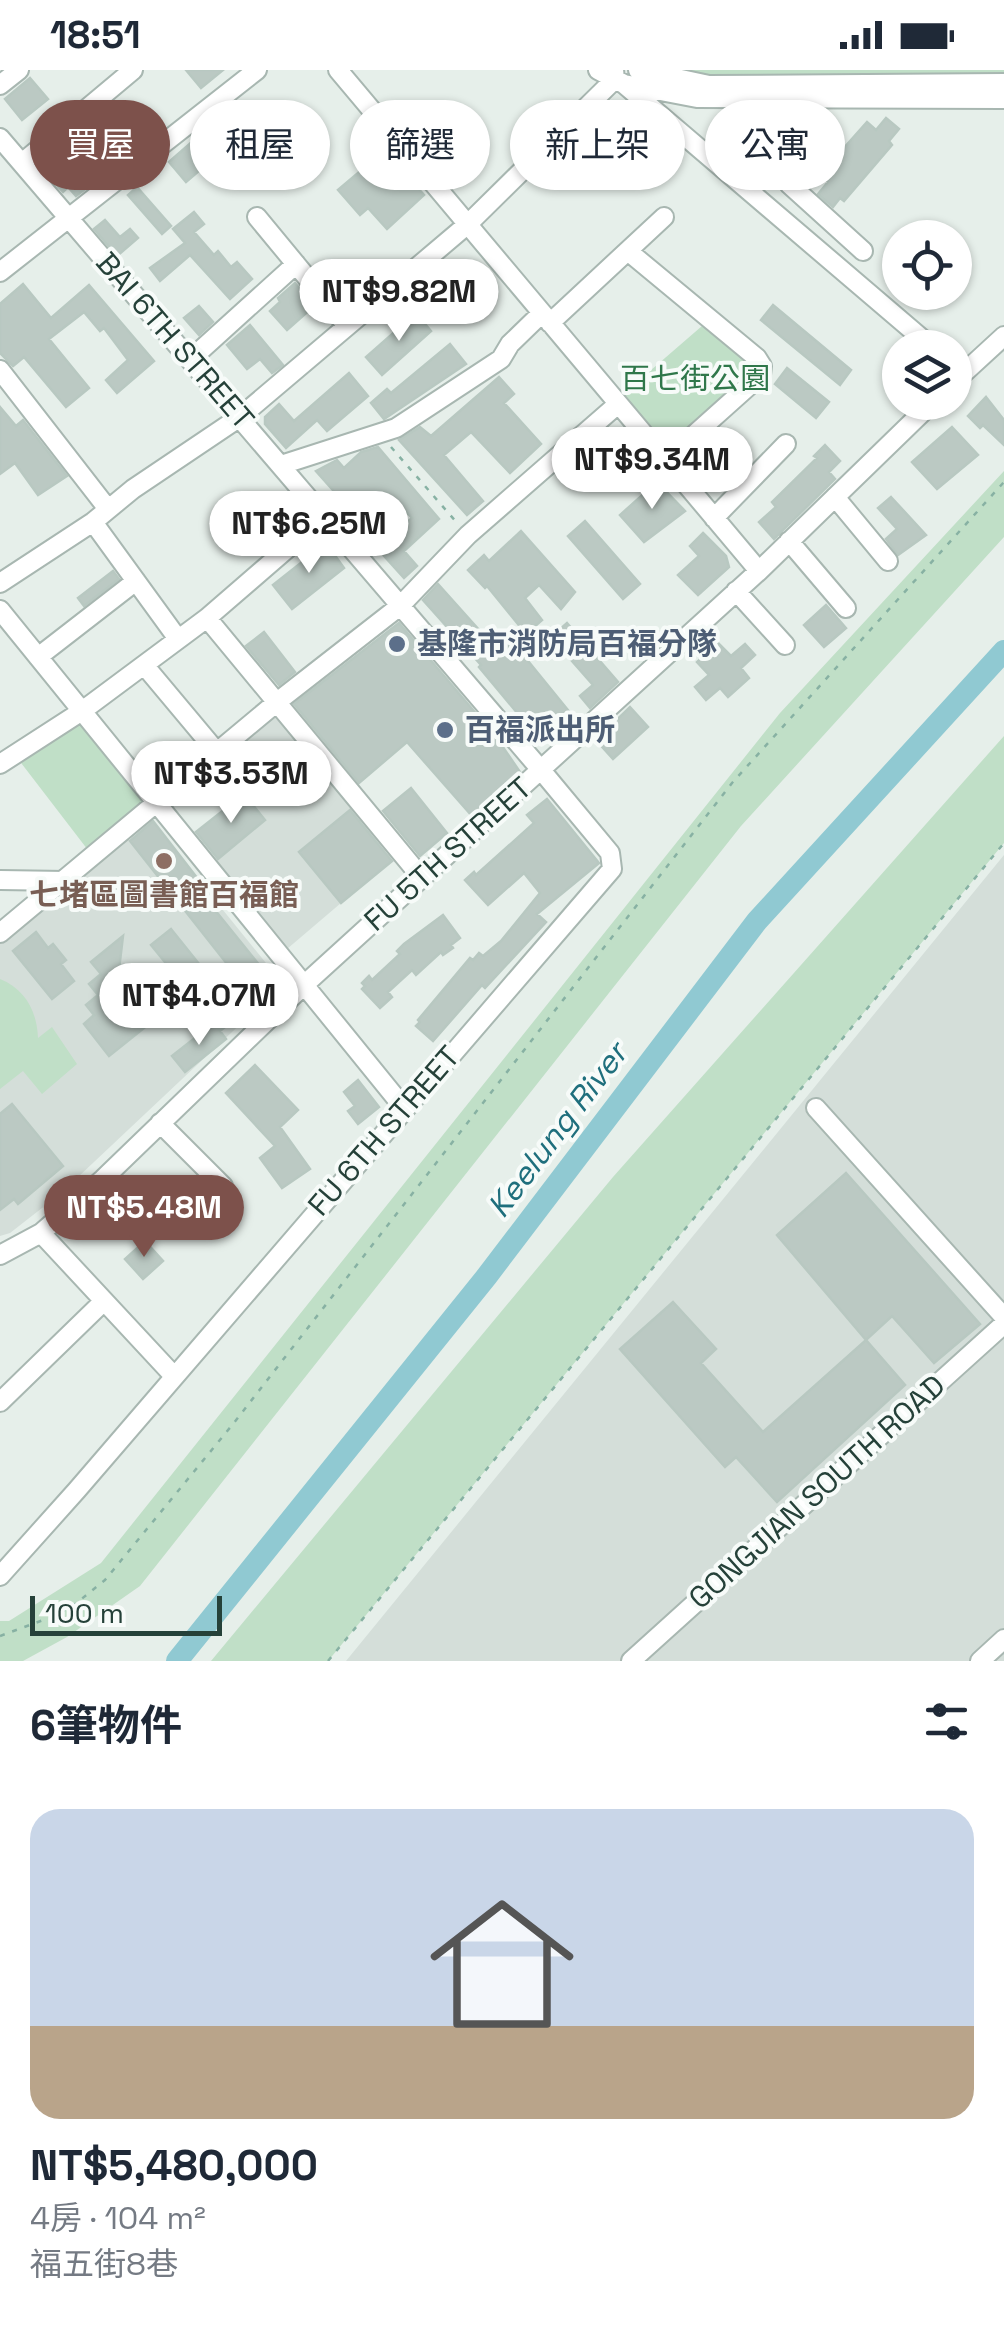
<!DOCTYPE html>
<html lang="zh-TW">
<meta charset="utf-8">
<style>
body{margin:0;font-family:"Space Grotesk","Noto Sans TC",sans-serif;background:#f6f6f7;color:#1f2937;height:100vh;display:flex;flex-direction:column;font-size:38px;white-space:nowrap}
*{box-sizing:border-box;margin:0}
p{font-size:32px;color:#747a83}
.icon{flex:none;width:55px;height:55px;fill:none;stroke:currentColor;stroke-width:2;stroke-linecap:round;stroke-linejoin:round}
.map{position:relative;height:1591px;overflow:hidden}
.panel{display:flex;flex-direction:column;background:#fff;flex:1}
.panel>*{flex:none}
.top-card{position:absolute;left:30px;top:30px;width:945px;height:90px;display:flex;gap:20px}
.controls{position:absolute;left:882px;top:150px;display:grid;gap:20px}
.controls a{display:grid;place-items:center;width:90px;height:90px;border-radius:50%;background:#fff;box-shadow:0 2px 8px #0004;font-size:50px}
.scale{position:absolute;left:30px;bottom:25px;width:192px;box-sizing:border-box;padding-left:10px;border:5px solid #254139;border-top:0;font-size:28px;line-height:35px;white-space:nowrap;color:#254139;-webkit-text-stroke:8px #f7fbf9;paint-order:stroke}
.price{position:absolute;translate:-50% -85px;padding:0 22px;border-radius:35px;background:#fff;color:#222;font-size:32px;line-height:65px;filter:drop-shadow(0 2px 5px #0008)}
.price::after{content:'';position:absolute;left:50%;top:60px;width:30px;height:22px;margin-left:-15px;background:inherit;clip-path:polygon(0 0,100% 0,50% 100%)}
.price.active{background:#7d514b;color:#fff}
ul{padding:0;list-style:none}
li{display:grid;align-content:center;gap:20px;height:530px;padding:0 30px}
li span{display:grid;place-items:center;height:310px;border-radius:30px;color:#555}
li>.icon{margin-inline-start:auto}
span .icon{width:180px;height:180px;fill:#fffc;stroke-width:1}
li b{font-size:42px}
h2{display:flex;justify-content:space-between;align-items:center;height:120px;padding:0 30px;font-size:42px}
.tag{padding:0 35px;border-radius:45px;background:#fff;box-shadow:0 2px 8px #0004;font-size:35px;line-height:90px}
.tag.active{background:#7d514b;color:#fff}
.status{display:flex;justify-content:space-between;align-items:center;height:70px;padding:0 50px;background:#fff;direction:ltr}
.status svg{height:28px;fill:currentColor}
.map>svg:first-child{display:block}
</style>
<div class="status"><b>18:51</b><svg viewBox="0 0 49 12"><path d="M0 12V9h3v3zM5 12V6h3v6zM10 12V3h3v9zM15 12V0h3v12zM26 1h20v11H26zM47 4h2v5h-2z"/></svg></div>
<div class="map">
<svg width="1004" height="1591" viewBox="0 0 1004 1591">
<rect width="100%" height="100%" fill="#e6efea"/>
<path fill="#d4ded9" d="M276,645L355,736L299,782L341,833L287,879L215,791L264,749L217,691Z
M128,768L176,831L201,813L283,914L60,1124L10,1163L0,1166V869Z
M1004,785V1591H346L835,992Z"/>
<path fill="#c0dfc7" d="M684,0H1004V6L713,7Z
M702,256L758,299L668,380L621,326Z
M1004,401V467L741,756L140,1516L67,1567L23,1591H0V1551H9L101,1493L780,643Z
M82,641L156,732L91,784L15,685Z
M1004,666V773L328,1591H211L613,1107Z
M0,909C25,919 37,941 38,968L52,957L77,994L42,1024L23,1001L0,1019Z"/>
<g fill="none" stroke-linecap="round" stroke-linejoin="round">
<path stroke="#90c9d2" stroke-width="22" d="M177,1591L487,1206L757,851L1004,581"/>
</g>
<path fill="#bbc9c3" stroke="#b8c8c1" stroke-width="2.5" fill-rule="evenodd" d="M186,0H223L201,18Z
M30,8L48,29L22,50L5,29Z
M225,43L242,64L186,112L169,92Z
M886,48L899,59L889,71L892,75L844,131L840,128L833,137L818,124L828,112L820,105L867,52L876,60Z
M95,61L105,74L98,79L106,89L86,105L93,113L76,126L68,117L63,122L39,95L61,76L68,84Z
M384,81L424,125L387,159L368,138L360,145L338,120Z
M137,117L171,156L162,164L128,125Z
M194,142L204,154L194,162L214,185L218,181L231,197L237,192L252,209L230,229L190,185L160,211L150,198L185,173L173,159Z
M105,150L120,167L130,159L138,168L117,186L94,159Z
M295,213L314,236L287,260L270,241L280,232L278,228Z
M23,214L51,248L89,215L154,291L117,323L106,310L128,290L104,258L100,261L84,242L49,269L89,318L66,337L24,287L13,296L0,283V234Z
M773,235L851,300L840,315L761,250Z
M199,236L213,252L199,265L184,248Z
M416,243L431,261L382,305L366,287Z
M250,255L283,295L272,303L260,289L247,299L227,275Z
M450,274L466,294L384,349L371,333L387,319L391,323Z
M787,298L829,332L816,348L775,314Z
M349,303L368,326L327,361L317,350L286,378L265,354V347L279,334L294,351Z
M499,307L514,324L504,333L541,374L510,403L471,362L444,385L483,431L467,445L399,370L420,357L431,366Z
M986,327L1004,350V375L983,355L980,358L968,346Z
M0,337L16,356L23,350L67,406L38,425L15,393L0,404Z
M952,357L978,385L937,419L912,392Z
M825,375L840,391L829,402L835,409L774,469L759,452L776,437L772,432L817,388L814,386Z
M378,377L439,449L404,481L417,496L404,508L376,477L380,473L316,401L337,390L344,398L361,382ZM392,427L412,448L397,461L378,440Z
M657,412L685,441L644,472L620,445Z
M891,427L926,465L898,485L886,469L897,459L878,438Z
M585,451L640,514L623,529L568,466Z
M521,461L575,522L561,539L539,515L525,528L542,550L526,564L487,516L485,518L468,500L484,485L489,491Z
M703,463L726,486L729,497L698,525L678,505L699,486L690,476Z
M326,473L344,498L292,539L273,515Z
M113,501L119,509L84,536L78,528Z
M438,514L498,581L511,570L572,645L548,665L538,668L479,597L481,595L423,530Z
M826,535L846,558L824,577L804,555Z
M399,553L496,667L520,702L472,746L407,672L359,713L294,634Z
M567,553L618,612L590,638L580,626L593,615L551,567Z
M264,562L295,602L279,615L246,576Z
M718,573L731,586L745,574L755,585L741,598L749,608L728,627L720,618L706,630L695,617L709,605L697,592Z
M630,637L648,657L613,689L596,670Z
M411,718L447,763L420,786L383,741Z
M244,724L265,750L218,789L196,762Z
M547,729L599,793L537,844L546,852L485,918L482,915L433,971L416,956L420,952L418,950L470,888L473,890L479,883L483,886L501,871L540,823L524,803L488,835L465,810L474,802L476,805L534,753L527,745Z
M350,740L392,791L341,833L299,782Z
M153,751L201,813L193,818L211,841L214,839L269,907L250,923L130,771Z
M443,845L460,868L451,875L453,878L443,885L441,882L416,905L412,900L388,922L392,927L380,938L362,919L365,916L362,913L369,906L372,910L400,884L397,881L404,874Z
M171,859L240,945L220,961L189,922L109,986L84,954L94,945L86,935L98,925L89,914L101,904L91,892L123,866L113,950L173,902L151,875Z
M36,862L48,878L53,874L66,890L61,894L74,911L52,929L13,881Z
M214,953L226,969L185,1002L172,986Z
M255,995L298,1040L280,1057L310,1099L282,1118L260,1088L275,1076L226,1023Z
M358,1010L379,1037L358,1054L348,1041L355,1036L344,1022Z
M12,1034L63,1096L18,1134L14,1129L0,1140V1044Z
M846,1103L980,1254L934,1293L892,1246L866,1270L777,1165Z
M145,1171L163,1191L143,1209L125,1189Z
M673,1232L716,1279L701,1293L763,1362L866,1270L905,1315L777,1432L736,1387L725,1397L620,1279Z"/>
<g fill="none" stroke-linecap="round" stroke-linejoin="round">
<defs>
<path id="minor" d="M338,0L759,501
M598,0L624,14L697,28L1004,29
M638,0L709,15L1004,13
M0,15L19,0
M625,15L933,278
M802,20L801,53L789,114L863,181
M0,68L541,700L610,783L612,799L77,1420L0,1506
M22,93L133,0
M257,147L347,256
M629,182L757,288L762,296L761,305L666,390
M0,202L257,0
M550,253L664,147
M191,289L296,194
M0,300L108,439
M955,311L1004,266
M281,395L396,358L501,289L510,274L542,243
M835,427L888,491
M714,448L786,374
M93,452L178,569
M789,471L846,538
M0,513L93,452L133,419L240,347L468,154L615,9L614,0
M736,521L785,575
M0,540L404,1038
M207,548L422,808
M38,587L136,511
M144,595L216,681
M0,694L82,641L207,548L325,446
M0,810L65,811
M0,863L277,632L400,536L468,465L618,334
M816,1038L1004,1247
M160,1053L223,1116
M41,1163L174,1306
M0,1185L41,1163L103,1109L304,915L759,501L933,332
M0,1332L104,1231
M631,1591L1004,1254
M980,1591L1004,1569"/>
</defs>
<use href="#minor" stroke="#a8b7b1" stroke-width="22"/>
<path stroke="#87b1a3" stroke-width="2.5" stroke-dasharray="5 8" stroke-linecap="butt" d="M391,377L458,454
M0,1566L54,1546L74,1535L105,1510L233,1354L732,713L1004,412
M328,1591L1004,773"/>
<use href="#minor" stroke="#fff" stroke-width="18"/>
</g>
<g fill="#5c6f8a" stroke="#f7fbf9" stroke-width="4">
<circle cx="397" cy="574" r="10"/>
<circle cx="445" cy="660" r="10"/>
</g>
<circle fill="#8d6e63" stroke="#f7fbf9" stroke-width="4" cx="164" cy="791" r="10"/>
<g text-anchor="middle" stroke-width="8" stroke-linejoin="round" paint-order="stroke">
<g font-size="30" fill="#254139" stroke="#f7fbf9">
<text transform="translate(175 271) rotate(49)" y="10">BAI 6TH STREET</text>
<text transform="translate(448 784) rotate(-42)" y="10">FU 5TH STREET</text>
<text transform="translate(384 1061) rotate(-49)" y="10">FU 6TH STREET</text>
<text transform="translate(817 1422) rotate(-42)" y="10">GONGJIAN SOUTH ROAD</text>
</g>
<g font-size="30" fill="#2f774a" stroke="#f7fbf9">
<text x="695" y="319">百七街公園</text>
</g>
<g font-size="30" font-weight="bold" fill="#4e5e75" stroke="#f7fbf9" text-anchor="start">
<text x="417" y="584">基隆市消防局百福分隊</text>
<text x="465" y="670">百福派出所</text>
</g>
<g font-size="30" font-weight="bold" fill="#785e54" stroke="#f7fbf9">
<text x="164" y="835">七堵區圖書館百福館</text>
</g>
<g font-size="32" font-style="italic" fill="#1f6f7d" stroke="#f7fbf9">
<text transform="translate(557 1060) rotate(-53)" y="11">Keelung River</text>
</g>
</g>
</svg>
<div class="controls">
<a><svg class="icon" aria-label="locate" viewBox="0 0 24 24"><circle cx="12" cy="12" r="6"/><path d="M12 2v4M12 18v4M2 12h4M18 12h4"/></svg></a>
<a><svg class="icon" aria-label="layers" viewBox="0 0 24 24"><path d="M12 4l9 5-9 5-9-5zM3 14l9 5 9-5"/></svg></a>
</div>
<div class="scale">100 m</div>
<b class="price" style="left:399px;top:274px">NT$9.82M</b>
<b class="price" style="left:652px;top:442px">NT$9.34M</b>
<b class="price" style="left:309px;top:506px">NT$6.25M</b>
<b class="price" style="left:231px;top:756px">NT$3.53M</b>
<b class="price" style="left:199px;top:978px">NT$4.07M</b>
<b class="price active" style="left:144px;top:1190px">NT$5.48M</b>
<div class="top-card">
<a class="tag active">買屋</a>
<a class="tag">租屋</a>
<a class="tag">篩選</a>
<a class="tag">新上架</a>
<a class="tag">公寓</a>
</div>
</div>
<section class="panel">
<h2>6筆物件<svg class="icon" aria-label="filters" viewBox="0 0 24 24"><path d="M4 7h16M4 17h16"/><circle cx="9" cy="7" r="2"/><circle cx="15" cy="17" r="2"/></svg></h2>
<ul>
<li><span style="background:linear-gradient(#c9d6e8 70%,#b9a48a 0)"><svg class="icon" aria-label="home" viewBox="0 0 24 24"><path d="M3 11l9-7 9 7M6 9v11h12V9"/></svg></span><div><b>NT$5,480,000</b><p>4房 · 104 m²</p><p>福五街8巷</p></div></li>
</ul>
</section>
